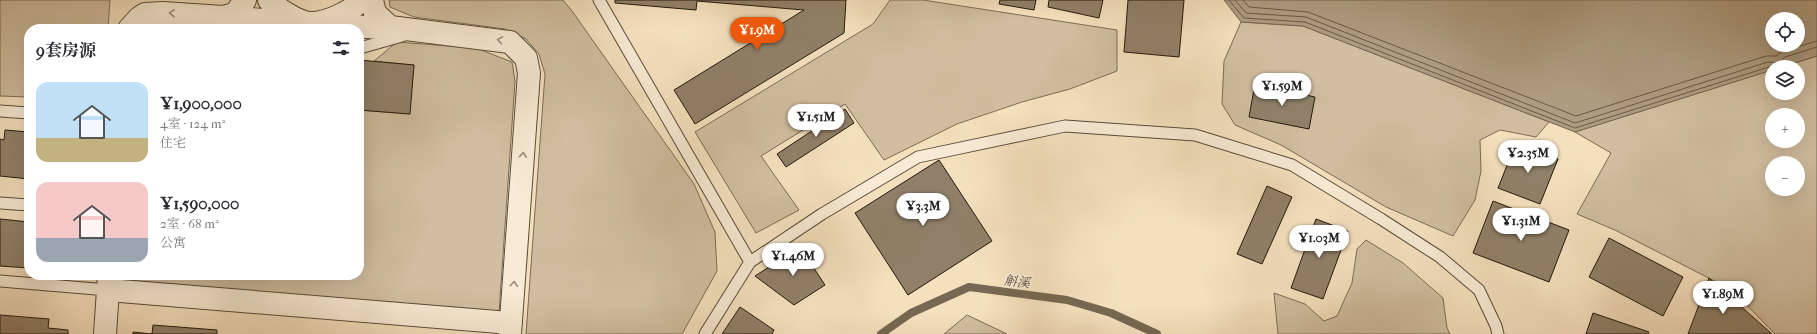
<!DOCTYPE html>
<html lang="zh">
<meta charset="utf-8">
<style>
body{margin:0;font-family:"IM FELL French Canon","Noto Serif SC",serif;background:#f2f2f3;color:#2b2b33;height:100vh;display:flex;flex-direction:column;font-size:15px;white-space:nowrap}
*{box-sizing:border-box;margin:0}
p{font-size:13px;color:#7c7c81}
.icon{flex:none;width:22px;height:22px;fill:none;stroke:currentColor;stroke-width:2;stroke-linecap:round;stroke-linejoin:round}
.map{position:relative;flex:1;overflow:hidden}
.side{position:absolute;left:24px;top:24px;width:340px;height:256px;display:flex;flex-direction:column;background:#fff;border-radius:16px;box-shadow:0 4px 16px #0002}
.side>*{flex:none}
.tools{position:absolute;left:1765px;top:12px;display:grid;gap:8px}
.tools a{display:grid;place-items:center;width:40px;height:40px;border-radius:50%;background:#fff;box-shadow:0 4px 16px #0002;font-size:20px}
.price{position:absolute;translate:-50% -34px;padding:0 9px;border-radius:14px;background:#fff;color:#222;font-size:13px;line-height:26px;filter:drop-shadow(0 1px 2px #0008)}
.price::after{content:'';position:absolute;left:50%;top:24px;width:12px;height:9px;margin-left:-6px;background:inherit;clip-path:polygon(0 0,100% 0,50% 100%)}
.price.selected{background:#ea580c;color:#fff}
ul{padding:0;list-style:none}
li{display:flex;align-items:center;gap:12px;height:100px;padding:0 12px}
li span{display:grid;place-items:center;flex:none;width:112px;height:80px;border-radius:12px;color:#555}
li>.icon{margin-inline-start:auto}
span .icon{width:48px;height:48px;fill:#fffc;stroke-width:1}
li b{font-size:17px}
h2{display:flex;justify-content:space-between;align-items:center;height:48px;padding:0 12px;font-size:17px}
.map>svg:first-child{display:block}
</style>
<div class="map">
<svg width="1817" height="334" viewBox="0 0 1817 334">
<rect width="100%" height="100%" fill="#f5e0be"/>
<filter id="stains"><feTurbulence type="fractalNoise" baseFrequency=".005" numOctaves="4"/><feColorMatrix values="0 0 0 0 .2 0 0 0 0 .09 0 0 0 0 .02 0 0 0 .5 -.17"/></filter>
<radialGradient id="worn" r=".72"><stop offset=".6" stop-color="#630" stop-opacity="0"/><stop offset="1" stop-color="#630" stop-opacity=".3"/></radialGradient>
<path fill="#d1bea0" stroke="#7a6c56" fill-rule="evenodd" d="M0,0H110L108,29H29V97L0,96Z
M389,0H563L572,11L694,184L715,232L717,271L682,334H526L545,74L539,54L526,39L505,29L414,17L390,7Z
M890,0H923L1117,30V71L1070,89L1022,102L957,124L884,160L845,104L761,156L799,210L756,233L695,132L873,24Z
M1241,22L1303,26L1549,122L1536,137L1500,130L1480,140L1481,171L1475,200L1453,236L1386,207L1281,145L1235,125L1222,104L1224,61Z
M397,42L476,48L512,62L515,81L499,313L124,282L125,275H359V110L409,114L414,65L374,61Z
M1817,56V334H1775L1732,290L1615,230L1577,214L1611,153L1575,132L1772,70V93H1798V67H1782ZM1772,115H1798V141H1772ZM1772,163H1798V189H1772Z
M1366,240L1403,263L1443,298L1447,328L1450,334H1278L1274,293L1305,304L1324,321L1337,316L1352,283L1357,249Z
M967,315L1007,334H944Z"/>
<path fill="#ae9c81" stroke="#766852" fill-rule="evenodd" d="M1224,0H1817V56L1782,67H1772V70L1575,132L1303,26L1241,22ZM1772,19H1798V45H1772Z"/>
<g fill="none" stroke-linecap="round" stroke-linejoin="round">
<path stroke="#685a46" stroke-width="1" d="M1229,0L1244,18L1305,22L1575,128L1769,67H1773
M1235,0L1246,13L1306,17L1575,123L1768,62L1778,63L1785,57L1817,47
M1243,0L1249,7L1308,12L1576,116L1766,56H1776L1783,51L1817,41"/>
<path stroke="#766852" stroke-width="8" d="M881,334L911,313L969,287L1067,300L1111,313L1157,334"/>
</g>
<path fill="#908069" stroke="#23190c" d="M615,0H846L844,33L695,124L674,90L804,10L697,1L696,10L615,3Z
M1000,0H1036L1034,10L999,4Z
M1049,0H1103L1099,18L1048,7Z
M1128,0H1184L1179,57L1124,52Z
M359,60L414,65L410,114L359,110Z
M1255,84L1315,97L1309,129L1249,117Z
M845,109L854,123L786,167L777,154Z
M5,130L29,132V179L0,176V139L4,140Z
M1516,143L1558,159L1540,204L1498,188Z
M939,160L992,241L908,295L855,213Z
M1267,186L1292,197L1262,264L1237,254Z
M1493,201L1569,230L1549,282L1473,253Z
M0,219L29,222V268L0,266Z
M1316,219L1348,231L1323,299L1291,288Z
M1609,238L1683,277L1663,316L1589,277Z
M800,247L825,285L794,305L755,276Z
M1709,278L1772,334H1688Z
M740,307L774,330L772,334H722Z
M1593,313L1649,332L1648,334H1586Z
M0,315L49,319L48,328L68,330V334H0Z
M153,325L217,330V334H133V332L152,334Z"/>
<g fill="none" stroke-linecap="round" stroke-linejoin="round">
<defs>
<path id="service" d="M599,0L750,262L705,334
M360,48L402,36
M0,111L29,113
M0,203L29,205
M750,262L822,214L918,157L1065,126L1195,135L1292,165L1381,219L1440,257L1479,290L1496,326L1498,334
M0,281L108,290"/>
<path id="minor" d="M269,0C278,9 296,21 309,23C324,24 352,12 361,0
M372,0L375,13L390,27L510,42L526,58L529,73L510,334
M223,17L395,29
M129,29L139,18L145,14L163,13L223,17L235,14L245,0
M108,290L511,323
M105,334L109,275"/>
</defs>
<use href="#service" stroke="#584b38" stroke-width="13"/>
<use href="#minor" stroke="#584b38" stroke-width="24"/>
<use href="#service" stroke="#f8ebd5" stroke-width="11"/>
<use href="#minor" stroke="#f8ebd5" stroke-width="22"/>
</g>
<defs><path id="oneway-chevron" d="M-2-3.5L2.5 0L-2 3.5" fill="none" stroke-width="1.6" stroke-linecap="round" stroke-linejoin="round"/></defs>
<g stroke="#988c7b">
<use href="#oneway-chevron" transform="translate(172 13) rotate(-176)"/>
<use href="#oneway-chevron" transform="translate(500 40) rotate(-170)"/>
<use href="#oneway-chevron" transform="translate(523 155) rotate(-86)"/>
<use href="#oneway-chevron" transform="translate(514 284) rotate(-86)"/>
</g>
<g text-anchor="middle" stroke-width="3" stroke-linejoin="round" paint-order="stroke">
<g font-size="13" font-style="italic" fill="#5b4d3b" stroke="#f8ebd5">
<text transform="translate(1017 281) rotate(7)" y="5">斛溪</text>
</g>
</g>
<rect width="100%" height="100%" filter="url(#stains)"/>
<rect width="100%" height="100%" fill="url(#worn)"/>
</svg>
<div class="tools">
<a><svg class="icon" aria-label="locate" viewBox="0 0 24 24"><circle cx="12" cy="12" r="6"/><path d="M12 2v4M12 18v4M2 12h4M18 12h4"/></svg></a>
<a><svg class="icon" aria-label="layers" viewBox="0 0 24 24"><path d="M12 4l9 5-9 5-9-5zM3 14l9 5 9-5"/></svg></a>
<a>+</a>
<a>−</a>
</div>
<b class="price selected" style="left:757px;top:51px">¥1.9M</b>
<b class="price" style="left:1282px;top:107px">¥1.59M</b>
<b class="price" style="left:816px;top:138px">¥1.51M</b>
<b class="price" style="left:1528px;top:174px">¥2.35M</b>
<b class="price" style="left:923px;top:227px">¥3.3M</b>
<b class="price" style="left:1521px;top:242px">¥1.31M</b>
<b class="price" style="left:1319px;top:259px">¥1.03M</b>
<b class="price" style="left:793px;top:277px">¥1.46M</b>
<b class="price" style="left:1723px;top:315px">¥1.89M</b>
<section class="side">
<h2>9套房源<svg class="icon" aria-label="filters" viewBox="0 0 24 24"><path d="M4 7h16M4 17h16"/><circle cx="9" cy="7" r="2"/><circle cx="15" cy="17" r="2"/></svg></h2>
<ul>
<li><span style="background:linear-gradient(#bfe0f5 70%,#c2b280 0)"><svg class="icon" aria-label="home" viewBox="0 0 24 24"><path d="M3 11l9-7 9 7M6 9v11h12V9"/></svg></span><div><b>¥1,900,000</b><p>4室 · 124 m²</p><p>住宅</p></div></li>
<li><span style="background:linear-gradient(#f6c9c9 70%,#9aa5b1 0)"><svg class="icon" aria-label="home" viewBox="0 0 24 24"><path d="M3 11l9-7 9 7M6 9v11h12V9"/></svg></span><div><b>¥1,590,000</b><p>2室 · 68 m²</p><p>公寓</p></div></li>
</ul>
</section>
</div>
